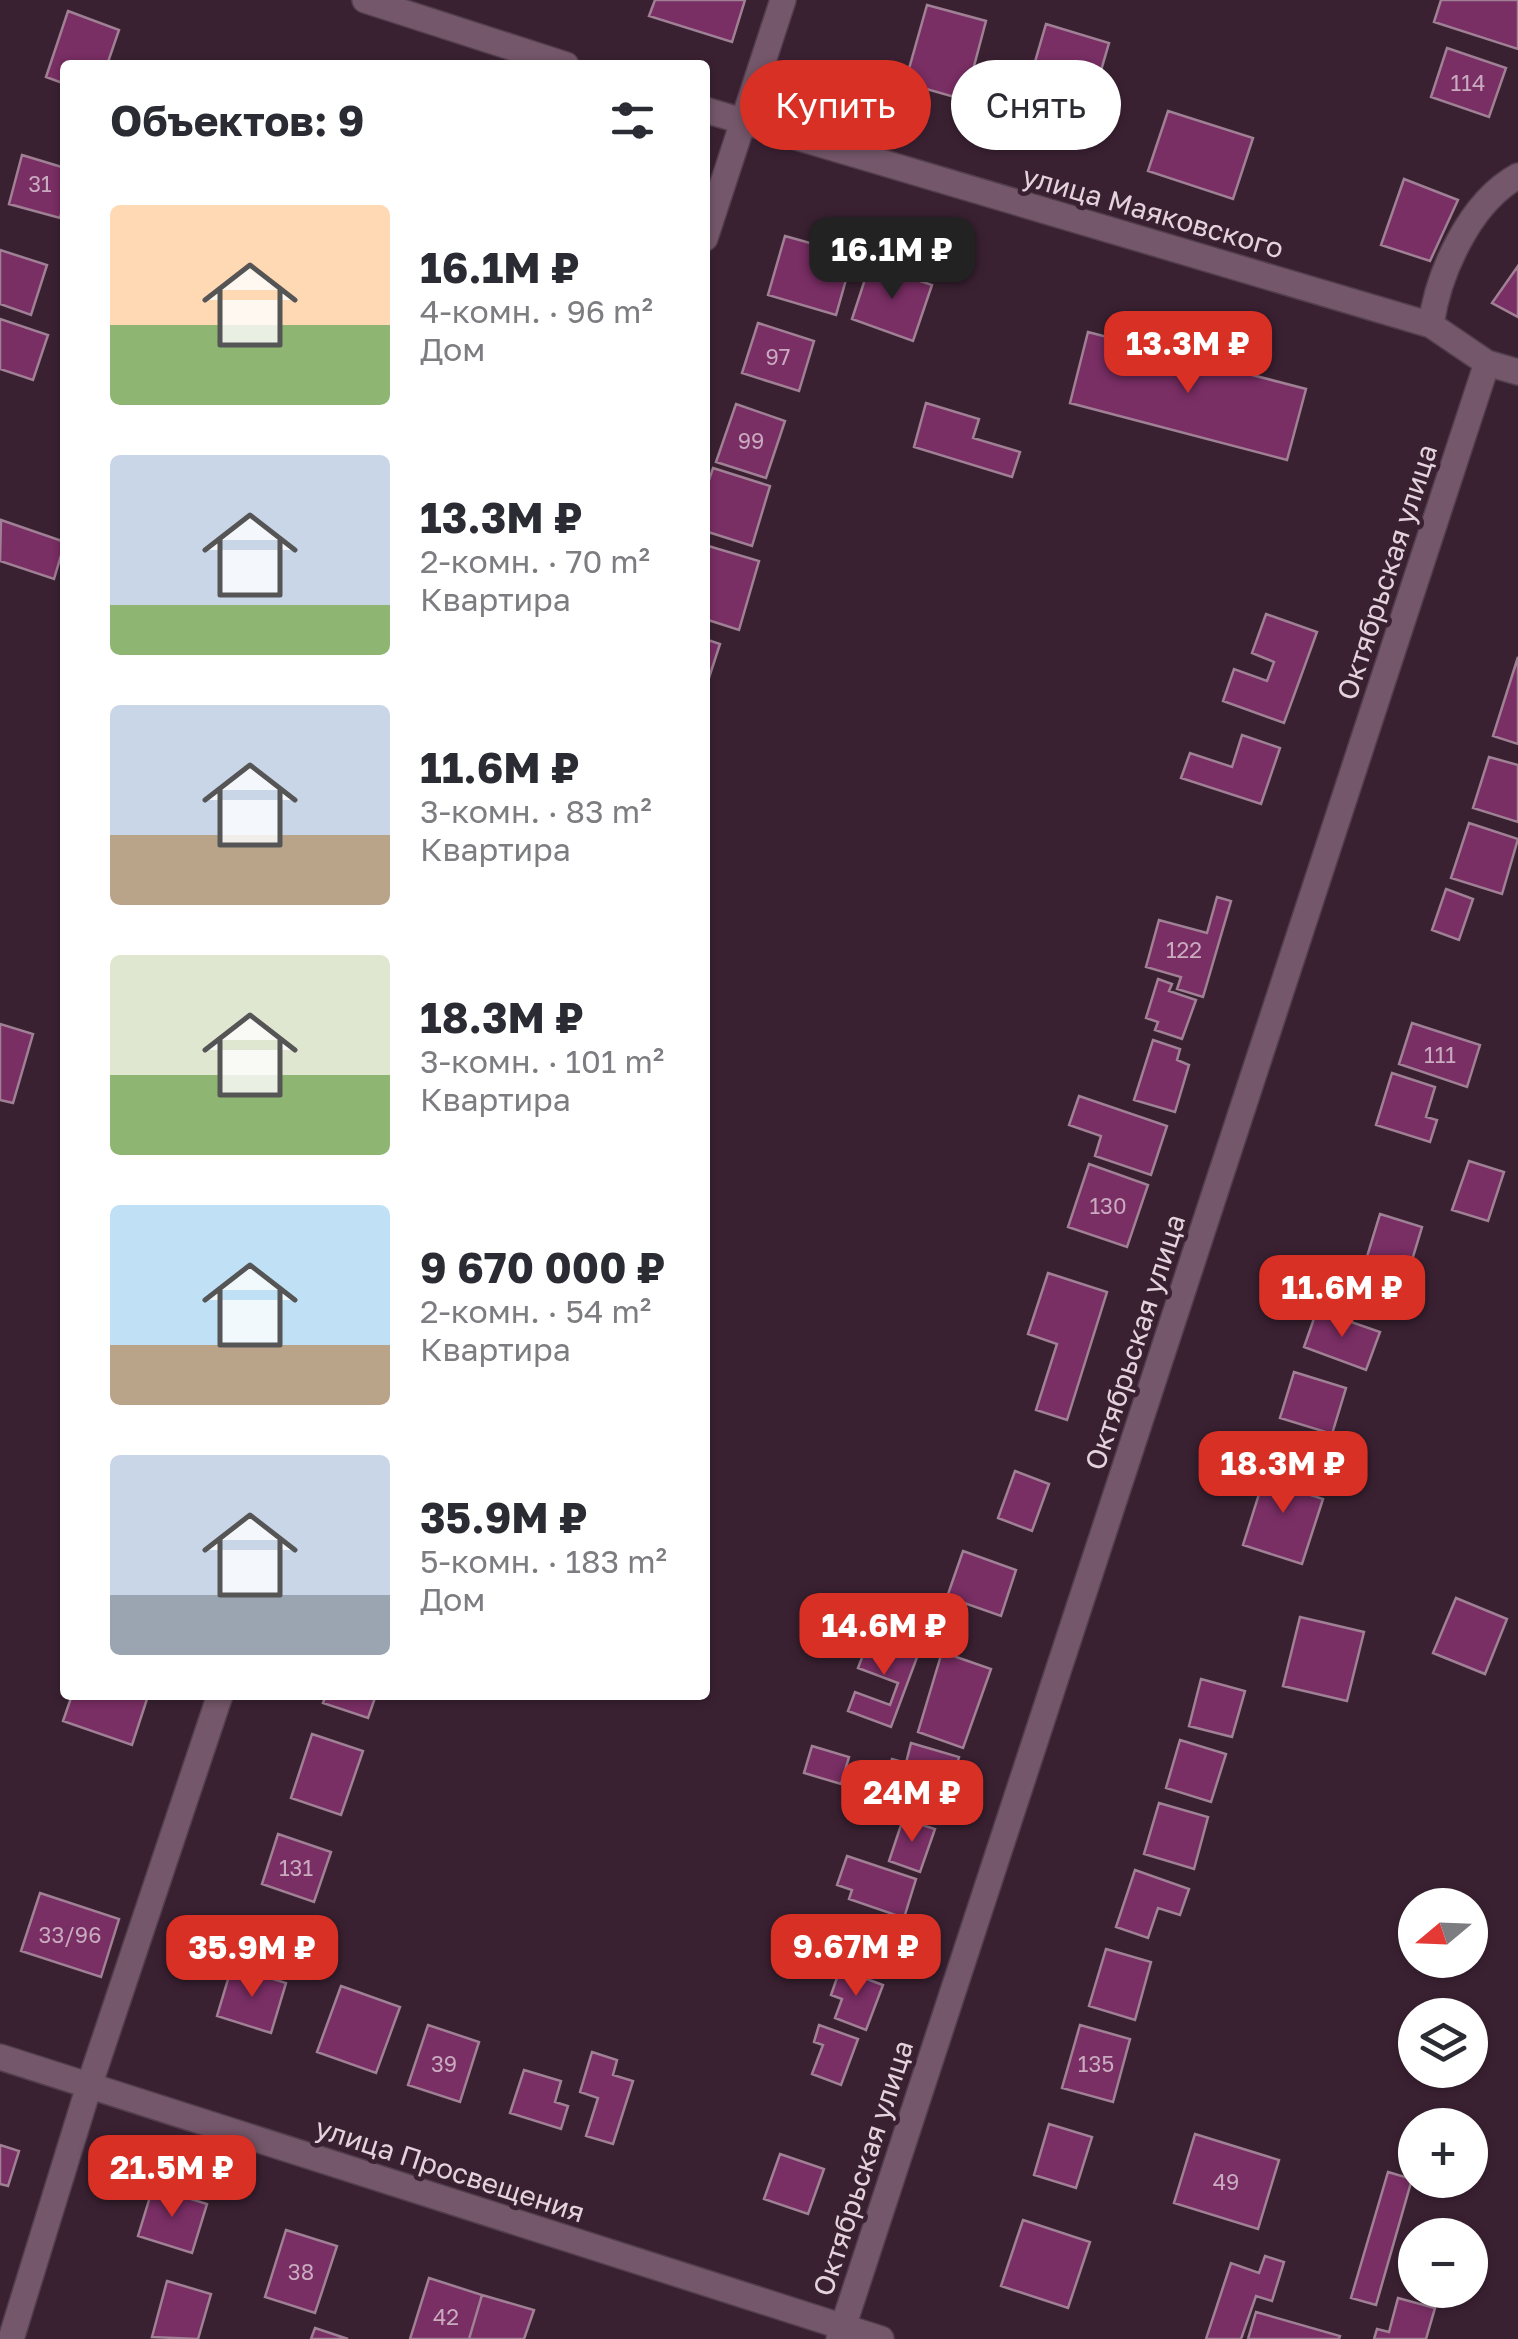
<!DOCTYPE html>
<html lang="ru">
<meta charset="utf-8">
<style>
body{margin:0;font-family:"Golos Text",sans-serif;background:#f7f7f7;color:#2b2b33;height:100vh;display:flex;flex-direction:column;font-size:38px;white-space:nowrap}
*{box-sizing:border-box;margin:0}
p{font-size:32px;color:#7c7c81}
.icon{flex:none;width:55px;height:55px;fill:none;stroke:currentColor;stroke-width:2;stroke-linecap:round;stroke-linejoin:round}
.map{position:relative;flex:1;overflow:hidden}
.drawer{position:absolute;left:60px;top:60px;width:650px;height:1640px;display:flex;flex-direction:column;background:#fff;border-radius:10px;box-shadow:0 2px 8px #0004}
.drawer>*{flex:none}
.banner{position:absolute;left:740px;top:60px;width:628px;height:90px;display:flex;gap:20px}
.needle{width:65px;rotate:251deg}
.buttons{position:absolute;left:1398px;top:1888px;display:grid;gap:20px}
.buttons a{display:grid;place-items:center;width:90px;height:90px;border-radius:50%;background:#fff;box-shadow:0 2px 8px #0004;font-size:50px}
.price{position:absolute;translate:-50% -85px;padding:0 22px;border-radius:20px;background:#d93025;color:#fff;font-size:32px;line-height:65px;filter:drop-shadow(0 2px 5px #0008)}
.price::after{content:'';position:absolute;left:50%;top:60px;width:30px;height:22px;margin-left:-15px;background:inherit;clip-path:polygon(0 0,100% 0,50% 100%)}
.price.active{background:#222;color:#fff}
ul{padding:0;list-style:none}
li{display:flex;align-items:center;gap:30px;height:250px;padding:0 50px}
li span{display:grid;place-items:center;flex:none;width:280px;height:200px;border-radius:10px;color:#555}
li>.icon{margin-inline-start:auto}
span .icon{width:120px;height:120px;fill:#fffc;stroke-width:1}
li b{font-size:42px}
h2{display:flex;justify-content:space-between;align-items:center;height:120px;padding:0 50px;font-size:42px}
.pill{padding:0 35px;border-radius:45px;background:#fff;box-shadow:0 2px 8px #0004;font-size:35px;line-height:90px}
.pill.active{background:#d93025;color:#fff}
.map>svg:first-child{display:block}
</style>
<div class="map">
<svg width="1518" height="2339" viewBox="0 0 1518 2339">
<rect width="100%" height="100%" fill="#3a2132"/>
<path fill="#792e64" stroke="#9f8094" stroke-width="2.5" d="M655,0H745L732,42L649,16Z
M1441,0H1518V49L1434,22Z
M927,5L986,21L965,100L905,83Z
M68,11L119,30L107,65H65V84L46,77Z
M1046,24L1109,43L1081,139L1018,120Z
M1447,48L1506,68L1489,117L1431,97Z
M1168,111L1253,138L1233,199L1148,171Z
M22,155L65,168V200L60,218L9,204Z
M1404,179L1458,200L1430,261L1381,245Z
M785,236L853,255L836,315L768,295Z
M0,250L47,265L31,315L0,304Z
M870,264L932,285L913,341L852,319Z
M1518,266V317L1492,303Z
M0,319L48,335L33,380L0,369Z
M758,323L814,341L799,391L742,373Z
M1088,332L1306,389L1287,460L1070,403Z
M926,403L979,419L973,438L1020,452L1012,477L914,447Z
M736,404L785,421L766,478L716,462Z
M713,468L770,486L752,546L705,531V492Z
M1,520L65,542L54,579L0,561Z
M705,545L759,561L739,630L705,619Z
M1266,614L1317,632L1284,723L1223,701L1234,669L1267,681L1274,662L1252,653Z
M705,639L720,644L705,690Z
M1518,657V744L1493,736Z
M1242,735L1280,748L1261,804L1181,778L1190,753L1232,767Z
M1489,757L1518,765V822L1473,808Z
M1469,823L1518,839L1502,894L1451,878Z
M1446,889L1473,899L1459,940L1432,930Z
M1217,897L1231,901L1203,997L1177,989L1181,977L1146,967L1159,920L1207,933Z
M1158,979L1172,984L1169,991L1196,1000L1182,1039L1155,1030L1158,1022L1146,1018Z
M1412,1023L1480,1045L1467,1087L1399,1064Z
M0,1024L33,1034L13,1103L0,1100Z
M1153,1040L1180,1049L1177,1060L1189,1065L1175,1112L1134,1100Z
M1392,1073L1435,1087L1426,1117L1437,1120L1430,1142L1376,1125Z
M1079,1096L1167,1126L1151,1175L1095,1156L1101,1136L1069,1125Z
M1469,1161L1504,1172L1488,1221L1452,1210Z
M1089,1164L1148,1185L1127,1247L1068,1227Z
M1380,1214L1422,1227L1397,1310L1355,1296Z
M1048,1273L1107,1292L1067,1420L1036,1410L1057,1344L1028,1334Z
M1317,1310L1380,1332L1366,1370L1304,1347Z
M1294,1372L1346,1388L1332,1434L1280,1418Z
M1270,1459L1298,1468L1292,1489L1323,1499L1302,1564L1243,1545Z
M1015,1471L1049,1484L1032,1531L998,1518Z
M963,1551L1016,1570L1001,1616L947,1597Z
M1456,1598L1507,1619L1485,1674L1433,1653Z
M1300,1617L1364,1632L1347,1701L1283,1686Z
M871,1634L919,1652L891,1727L848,1711L855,1692L890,1705L898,1683L858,1668Z
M942,1652L991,1669L963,1748L918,1732Z
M1201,1679L1245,1691L1232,1737L1189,1726Z
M72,1695H136L147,1699L132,1745L63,1721Z
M326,1695H376L368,1718L323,1703Z
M312,1734L363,1751L341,1815L291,1798Z
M1180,1740L1226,1754L1211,1802L1166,1788Z
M911,1743L959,1757L944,1810L893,1796L899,1778L887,1774L892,1759L906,1763Z
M812,1746L849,1757L841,1784L804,1773Z
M1159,1803L1208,1817L1194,1869L1144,1854Z
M903,1819L935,1829L920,1872L889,1861Z
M278,1834L331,1852L314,1902L262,1884Z
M847,1856L916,1879L904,1918L849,1899L852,1890L837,1885Z
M1135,1870L1189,1889L1180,1915L1158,1908L1148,1938L1116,1927Z
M40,1893L119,1919L101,1977L21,1951Z
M1106,1949L1151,1962L1135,2020L1089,2006Z
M232,1966L286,1983L271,2033L217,2016Z
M840,1969L883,1985L866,2030L835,2018L842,1999L831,1995Z
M341,1986L400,2007L376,2073L317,2052Z
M428,2025L479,2042L460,2102L408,2085Z
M819,2025L858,2039L841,2085L812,2074L823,2045L814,2042Z
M1080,2025L1130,2039L1113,2102L1062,2088Z
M592,2052L617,2060L613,2075L633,2081L613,2144L586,2136L598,2098L580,2092Z
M524,2070L561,2081L555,2102L568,2106L561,2129L510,2113Z
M1049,2124L1092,2137L1076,2188L1034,2175Z
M1195,2134L1279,2160L1258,2229L1174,2203Z
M0,2145L19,2151L8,2186L0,2184Z
M780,2154L824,2169L808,2214L764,2199Z
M1388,2172L1412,2179L1376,2305L1351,2298Z
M153,2187L207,2204L192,2253L138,2236Z
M1023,2220L1090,2242L1068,2308L1001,2286Z
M286,2230L337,2246L315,2313L265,2297Z
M1265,2256L1284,2262L1272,2301L1256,2296L1241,2339H1206L1231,2263L1259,2273Z
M429,2278L482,2295L469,2339H410Z
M167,2281L211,2294L198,2339L152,2337Z
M482,2295L534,2310L524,2339H469Z
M1398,2298L1435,2308L1426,2339H1374L1377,2329L1389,2332Z
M1256,2312L1340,2336L1339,2339H1248Z
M315,2328L348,2339H311Z"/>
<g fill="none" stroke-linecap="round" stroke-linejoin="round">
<defs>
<path id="minor" d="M365,0L566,65
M705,110L1431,325L1487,363L1518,372
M705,238L783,0
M1431,325C1438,273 1470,202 1518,176
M0,2057L881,2339
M11,2339L89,2086L220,1695
M839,2339L1487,363"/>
</defs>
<use href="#minor" stroke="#533e4d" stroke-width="28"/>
<use href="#minor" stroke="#74576a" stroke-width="25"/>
</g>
<g text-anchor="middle" stroke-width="9" stroke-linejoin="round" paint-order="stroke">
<g font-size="22" fill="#c9aabf">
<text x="1468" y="91">114</text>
<text x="40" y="192">31</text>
<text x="778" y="365">97</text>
<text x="751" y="449">99</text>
<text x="1184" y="958">122</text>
<text x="1440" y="1063">111</text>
<text x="1108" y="1214">130</text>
<text x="296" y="1876">131</text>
<text x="70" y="1943">33/96</text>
<text x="444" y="2072">39</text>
<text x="1096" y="2072">135</text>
<text x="1226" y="2190">49</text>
<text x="301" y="2280">38</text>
<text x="446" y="2325">42</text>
</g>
<g font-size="28" fill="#e4d3dd" stroke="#3a2132">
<text transform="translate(1153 212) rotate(16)" y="10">улица Маяковского</text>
<text transform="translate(1387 572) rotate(-72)" y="10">Октябрьская улица</text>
<text transform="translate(1135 1342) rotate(-72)" y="10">Октябрьская улица</text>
<text transform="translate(863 2168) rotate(-72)" y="10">Октябрьская улица</text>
<text transform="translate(450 2170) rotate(18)" y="10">улица Просвещения</text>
</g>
</g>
</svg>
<div class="buttons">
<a><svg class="needle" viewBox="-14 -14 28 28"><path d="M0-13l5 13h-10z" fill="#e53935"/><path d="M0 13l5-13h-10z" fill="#7c7c81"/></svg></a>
<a><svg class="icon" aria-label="layers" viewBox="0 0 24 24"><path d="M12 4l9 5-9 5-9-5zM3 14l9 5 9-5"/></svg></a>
<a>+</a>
<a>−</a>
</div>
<b class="price active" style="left:892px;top:302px">16.1M ₽</b>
<b class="price" style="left:1188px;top:396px">13.3M ₽</b>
<b class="price" style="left:1342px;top:1340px">11.6M ₽</b>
<b class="price" style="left:1283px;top:1516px">18.3M ₽</b>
<b class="price" style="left:884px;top:1678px">14.6M ₽</b>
<b class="price" style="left:912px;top:1845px">24M ₽</b>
<b class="price" style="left:856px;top:1999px">9.67M ₽</b>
<b class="price" style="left:252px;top:2000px">35.9M ₽</b>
<b class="price" style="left:172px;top:2220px">21.5M ₽</b>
<div class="banner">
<a class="pill active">Купить</a>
<a class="pill">Снять</a>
</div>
<section class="drawer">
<h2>Объектов: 9<svg class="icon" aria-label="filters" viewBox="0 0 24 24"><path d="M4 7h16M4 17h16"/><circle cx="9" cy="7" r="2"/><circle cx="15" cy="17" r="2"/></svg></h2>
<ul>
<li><span style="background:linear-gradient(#ffd9b3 60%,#8fb573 0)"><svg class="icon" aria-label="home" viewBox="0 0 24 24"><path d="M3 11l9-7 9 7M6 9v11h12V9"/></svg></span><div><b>16.1M ₽</b><p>4-комн. · 96 m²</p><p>Дом</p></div></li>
<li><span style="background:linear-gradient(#c9d6e8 75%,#8fb573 0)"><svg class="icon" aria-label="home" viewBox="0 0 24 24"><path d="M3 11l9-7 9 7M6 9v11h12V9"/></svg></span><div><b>13.3M ₽</b><p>2-комн. · 70 m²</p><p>Квартира</p></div></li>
<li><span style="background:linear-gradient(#c9d6e8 65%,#b9a48a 0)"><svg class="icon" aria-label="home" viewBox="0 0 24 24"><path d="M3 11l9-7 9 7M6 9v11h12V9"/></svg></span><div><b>11.6M ₽</b><p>3-комн. · 83 m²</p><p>Квартира</p></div></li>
<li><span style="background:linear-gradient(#dfe7d0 60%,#8fb573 0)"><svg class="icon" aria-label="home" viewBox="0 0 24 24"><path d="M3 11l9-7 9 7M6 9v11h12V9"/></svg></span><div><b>18.3M ₽</b><p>3-комн. · 101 m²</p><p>Квартира</p></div></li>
<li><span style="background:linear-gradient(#bfe0f5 70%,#b9a48a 0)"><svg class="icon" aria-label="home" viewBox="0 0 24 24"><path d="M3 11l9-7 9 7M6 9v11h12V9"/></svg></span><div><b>9 670 000 ₽</b><p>2-комн. · 54 m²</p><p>Квартира</p></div></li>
<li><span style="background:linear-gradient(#c9d6e8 70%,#9aa5b1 0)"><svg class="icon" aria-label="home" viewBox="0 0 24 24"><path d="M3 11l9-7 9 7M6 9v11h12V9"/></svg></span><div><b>35.9M ₽</b><p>5-комн. · 183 m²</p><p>Дом</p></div></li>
</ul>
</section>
</div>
